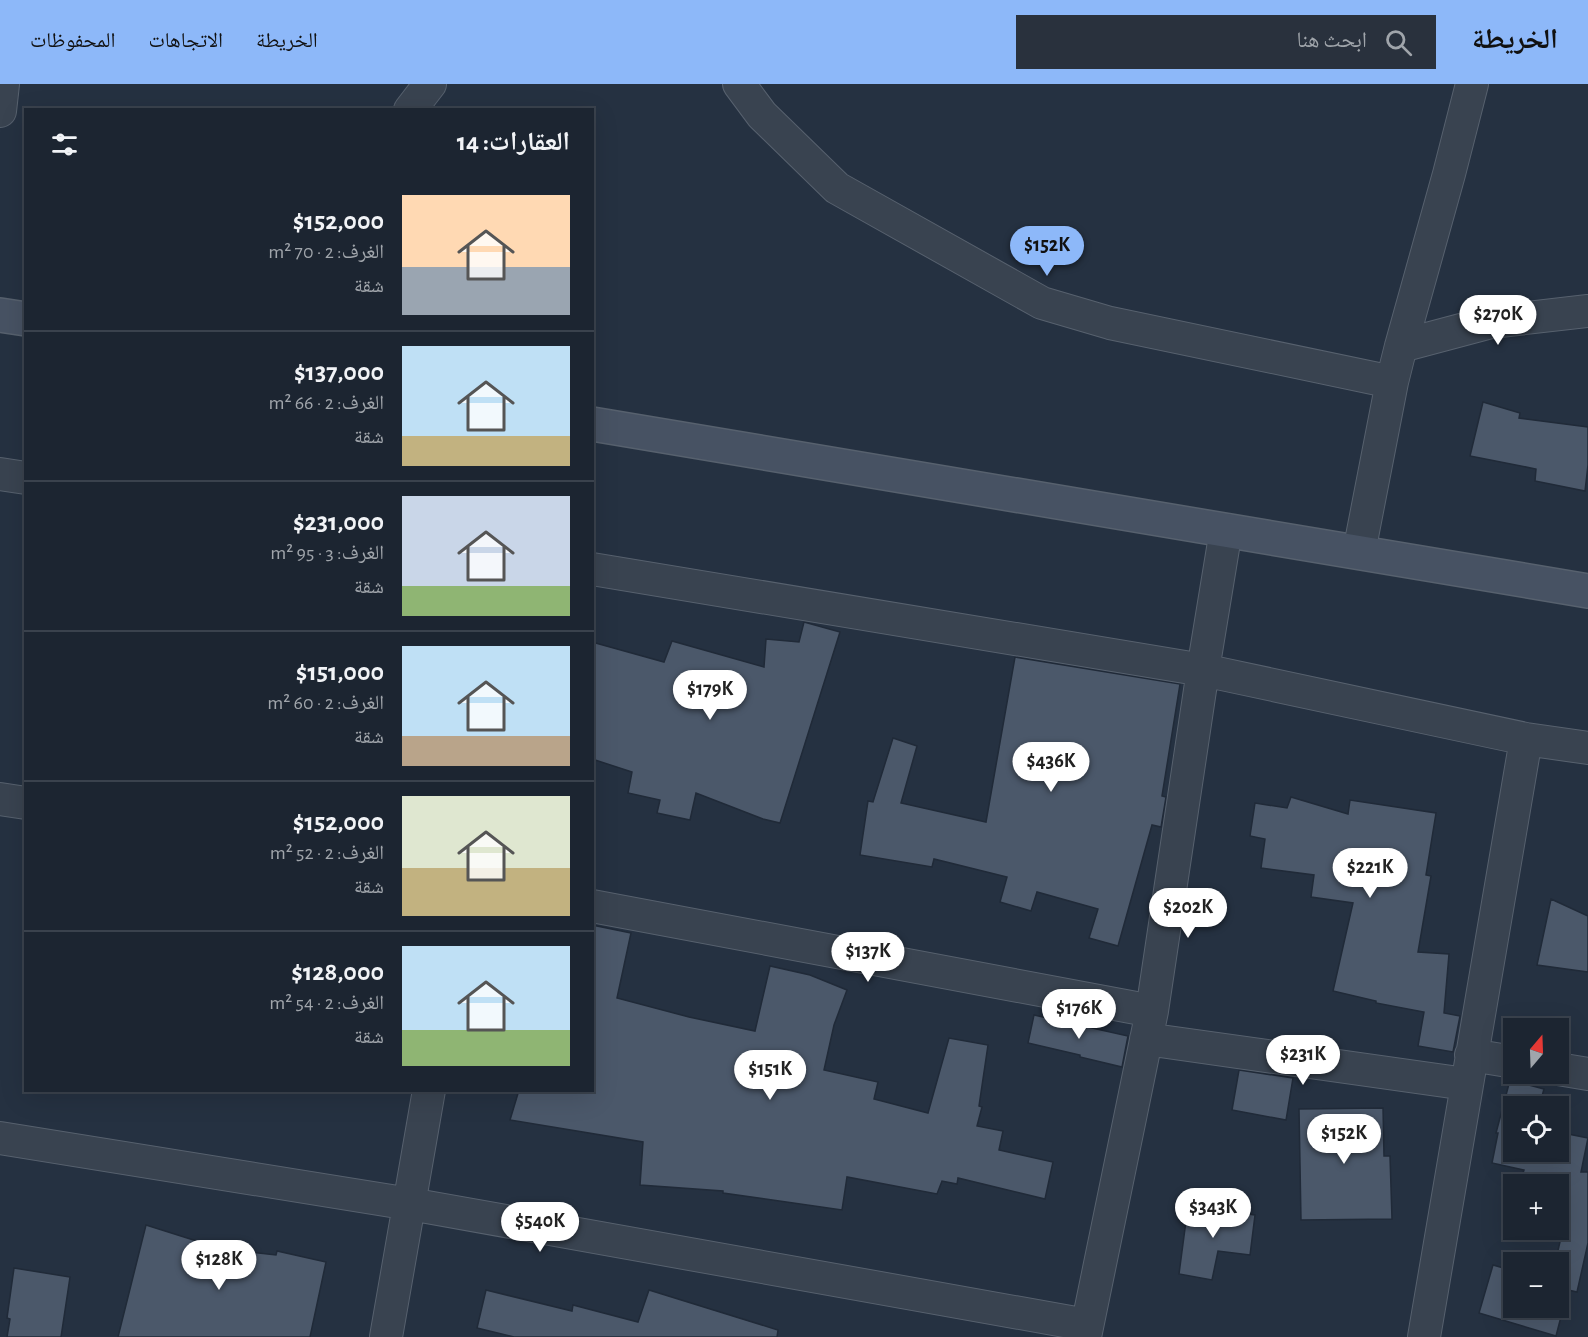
<!DOCTYPE html>
<html lang="ar">
<meta charset="utf-8">
<style>
body{margin:0;font-family:"Alegreya Sans","Noto Naskh Arabic",sans-serif;background:#29313d;color:#f1f3f6;direction:rtl;height:100vh;display:flex;flex-direction:column;font-size:22px;white-space:nowrap}
*{box-sizing:border-box;margin:0}
p{font-size:20px;color:#a0a5ab}
.icon{flex:none;width:33px;height:33px;fill:none;stroke:currentColor;stroke-width:2;stroke-linecap:round;stroke-linejoin:round}
.map{position:relative;flex:1;overflow:hidden;direction:ltr}
.details{position:absolute;left:24px;top:24px;width:570px;height:984px;display:flex;flex-direction:column;background:#1c2531;border-radius:0px;box-shadow:0 6px 24px #0002,0 0 0 2px #3a424d;direction:rtl}
.details>*{flex:none}
.needle{width:39px;rotate:19deg}
.tools{position:absolute;left:1503px;top:934px;display:grid;gap:12px}
.tools a{display:grid;place-items:center;width:66px;height:66px;border-radius:0px;background:#1c2531;box-shadow:0 6px 24px #0002,0 0 0 2px #3a424d;font-size:30px}
.price{position:absolute;translate:-50% -51px;padding:0 14px;border-radius:21px;background:#fff;color:#222;font-size:20px;line-height:39px;filter:drop-shadow(0 2px 3px #0008)}
.price::after{content:'';position:absolute;left:50%;top:36px;width:18px;height:14px;margin-left:-9px;background:inherit;clip-path:polygon(0 0,100% 0,50% 100%)}
.price.active{background:#8db8f9;color:#111}
ul{padding:0;list-style:none}
li{display:flex;align-items:center;gap:18px;height:150px;padding:0 24px}
li+li{border-top:2px solid #3a424d}
li span{display:grid;place-items:center;flex:none;width:168px;height:120px;border-radius:0px;color:#555}
li>.icon{margin-inline-start:auto}
span .icon{width:72px;height:72px;fill:#fffc;stroke-width:1}
li b{font-size:26px}
h2{display:flex;justify-content:space-between;align-items:center;height:72px;padding:0 24px;font-size:26px}
header{display:flex;align-items:center;gap:36px;box-sizing:border-box;height:84px;padding:0 30px;background:#8db8f9;color:#111}
header strong{font-size:28px}
nav{display:flex;gap:33px;margin-inline-start:auto;font-size:21px}
.search{width:420px;height:54px;background:#29313d;display:flex;align-items:center;gap:15px;box-sizing:border-box;padding:0 21px;border-radius:0px;color:#a0a5ab;font-size:22px}
.map>svg:first-child{display:block}
</style>
<header>
<strong>الخريطة</strong>
<div class="search"><svg class="icon" aria-label="search" viewBox="0 0 24 24"><circle cx="10" cy="10" r="6"/><path d="M15 15l6 6"/></svg>ابحث هنا</div>
<nav><a>الخريطة</a><a>الاتجاهات</a><a>المحفوظات</a></nav>
</header>
<div class="map">
<svg width="1588" height="1253" viewBox="0 0 1588 1253">
<rect width="100%" height="100%" fill="#253141"/>
<path fill="#4b586a" stroke="#202a38" stroke-width="1.5" d="M1483,318L1520,329L1519,334L1588,343V381L1585,407L1535,397L1536,385L1470,372Z
M804,538L840,548L780,739L763,735L696,709L690,736L657,729L660,716L628,709L632,688L592,675V558L664,578L672,557L764,583L766,555L799,558Z
M1015,573L1180,600L1162,712L1166,713L1161,743L1152,741L1118,862L1089,854L1098,825L1037,808L1031,827L1000,818L1007,793L934,775L932,783L860,771L868,717L873,718L893,654L917,662L901,719L986,738Z
M1291,713L1348,730L1350,716L1436,729L1426,791L1431,792L1418,868L1449,870L1444,929L1460,932L1453,968L1418,962L1424,928L1376,919V917L1333,907L1353,819L1311,813L1314,791L1261,784L1265,755L1250,752L1255,719L1287,724Z
M1551,815L1588,832V888L1537,881Z
M592,841L631,849L617,914L689,933L755,947L770,882L810,891L847,906L834,941L824,986L878,998L874,1015L928,1029L949,954L988,961L979,1022L982,1023L977,1042L1003,1047L999,1066L1053,1078L1045,1115L958,1094L957,1100L942,1097L937,1110L847,1093L842,1126L723,1109V1107L640,1101L643,1058L510,1036L519,1006H592Z
M1034,931L1128,952L1122,983L1080,973V971L1028,959Z
M1239,986L1293,994L1286,1036L1232,1026Z
M1510,996L1544,1005L1539,1023H1514V1068H1558V1048L1588,1054L1581,1088H1588V1159L1577,1208L1568,1206L1556,1252L1479,1229L1493,1181L1514,1187V1224H1558V1179H1555L1567,1128L1558,1126V1101H1519L1524,1086L1492,1079L1498,1049H1496Z
M1383,1024L1384,1072H1390L1392,1135L1301,1136L1299,1025Z
M1188,1122L1255,1131L1250,1171L1218,1167L1212,1196L1179,1190Z
M146,1141L222,1165L276,1171L277,1167L326,1178L310,1253H118Z
M14,1184L70,1193L61,1253H7L10,1235L7,1234Z
M486,1206L572,1227L573,1221L638,1238L649,1206L778,1246L777,1253H514L477,1244Z"/>
<g fill="none" stroke-linecap="round" stroke-linejoin="round">
<defs>
<path id="street" d="M739,0L762,31L837,104L1042,219L1110,239L1392,298
M410,26L430,0
M0,27L3,0
M1401,262L1491,238L1588,227
M0,390L26,394
M1359,468L1392,298L1401,262L1449,90L1472,0
M592,485L1203,586L1526,655L1588,664
M0,715L26,719
M592,822L1152,927
M1146,955L1466,1000
M1471,971L1514,978
M1558,985L1588,990
M0,1054L410,1120L1087,1241
M386,1253L429,1006
M1085,1253L1152,927L1203,586L1226,446
M1424,1253L1526,655"/>
<path id="secondary" d="M0,231L26,235
M592,340L1588,507"/>
</defs>
<use href="#street" stroke="#57616e" stroke-width="34"/>
<use href="#secondary" stroke="#57616e" stroke-width="36"/>
<use href="#street" stroke="#394350" stroke-width="32"/>
<use href="#secondary" stroke="#475263" stroke-width="33"/>
</g>
</svg>
<div class="tools">
<a><svg class="needle" viewBox="-14 -14 28 28"><path d="M0-13l5 13h-10z" fill="#e53935"/><path d="M0 13l5-13h-10z" fill="#a0a5ab"/></svg></a>
<a><svg class="icon" aria-label="locate" viewBox="0 0 24 24"><circle cx="12" cy="12" r="6"/><path d="M12 2v4M12 18v4M2 12h4M18 12h4"/></svg></a>
<a>+</a>
<a>−</a>
</div>
<b class="price active" style="left:1047px;top:193px">$152K</b>
<b class="price" style="left:1498px;top:262px">$270K</b>
<b class="price" style="left:710px;top:637px">$179K</b>
<b class="price" style="left:1051px;top:709px">$436K</b>
<b class="price" style="left:1370px;top:815px">$221K</b>
<b class="price" style="left:1188px;top:855px">$202K</b>
<b class="price" style="left:868px;top:899px">$137K</b>
<b class="price" style="left:1079px;top:956px">$176K</b>
<b class="price" style="left:1303px;top:1002px">$231K</b>
<b class="price" style="left:770px;top:1017px">$151K</b>
<b class="price" style="left:1344px;top:1081px">$152K</b>
<b class="price" style="left:1213px;top:1155px">$343K</b>
<b class="price" style="left:540px;top:1169px">$540K</b>
<b class="price" style="left:219px;top:1207px">$128K</b>
<section class="details">
<h2>العقارات: 14<svg class="icon" aria-label="filters" viewBox="0 0 24 24"><path d="M4 7h16M4 17h16"/><circle cx="9" cy="7" r="2"/><circle cx="15" cy="17" r="2"/></svg></h2>
<ul>
<li><span style="background:linear-gradient(#ffd9b3 60%,#9aa5b1 0)"><svg class="icon" aria-label="home" viewBox="0 0 24 24"><path d="M3 11l9-7 9 7M6 9v11h12V9"/></svg></span><div><b>$152,000</b><p>الغرف: 2 · 70 m²</p><p>شقة</p></div></li>
<li><span style="background:linear-gradient(#bfe0f5 75%,#c2b280 0)"><svg class="icon" aria-label="home" viewBox="0 0 24 24"><path d="M3 11l9-7 9 7M6 9v11h12V9"/></svg></span><div><b>$137,000</b><p>الغرف: 2 · 66 m²</p><p>شقة</p></div></li>
<li><span style="background:linear-gradient(#c9d6e8 75%,#8fb573 0)"><svg class="icon" aria-label="home" viewBox="0 0 24 24"><path d="M3 11l9-7 9 7M6 9v11h12V9"/></svg></span><div><b>$231,000</b><p>الغرف: 3 · 95 m²</p><p>شقة</p></div></li>
<li><span style="background:linear-gradient(#bfe0f5 75%,#b9a48a 0)"><svg class="icon" aria-label="home" viewBox="0 0 24 24"><path d="M3 11l9-7 9 7M6 9v11h12V9"/></svg></span><div><b>$151,000</b><p>الغرف: 2 · 60 m²</p><p>شقة</p></div></li>
<li><span style="background:linear-gradient(#dfe7d0 60%,#c2b280 0)"><svg class="icon" aria-label="home" viewBox="0 0 24 24"><path d="M3 11l9-7 9 7M6 9v11h12V9"/></svg></span><div><b>$152,000</b><p>الغرف: 2 · 52 m²</p><p>شقة</p></div></li>
<li><span style="background:linear-gradient(#bfe0f5 70%,#8fb573 0)"><svg class="icon" aria-label="home" viewBox="0 0 24 24"><path d="M3 11l9-7 9 7M6 9v11h12V9"/></svg></span><div><b>$128,000</b><p>الغرف: 2 · 54 m²</p><p>شقة</p></div></li>
</ul>
</section>
</div>
